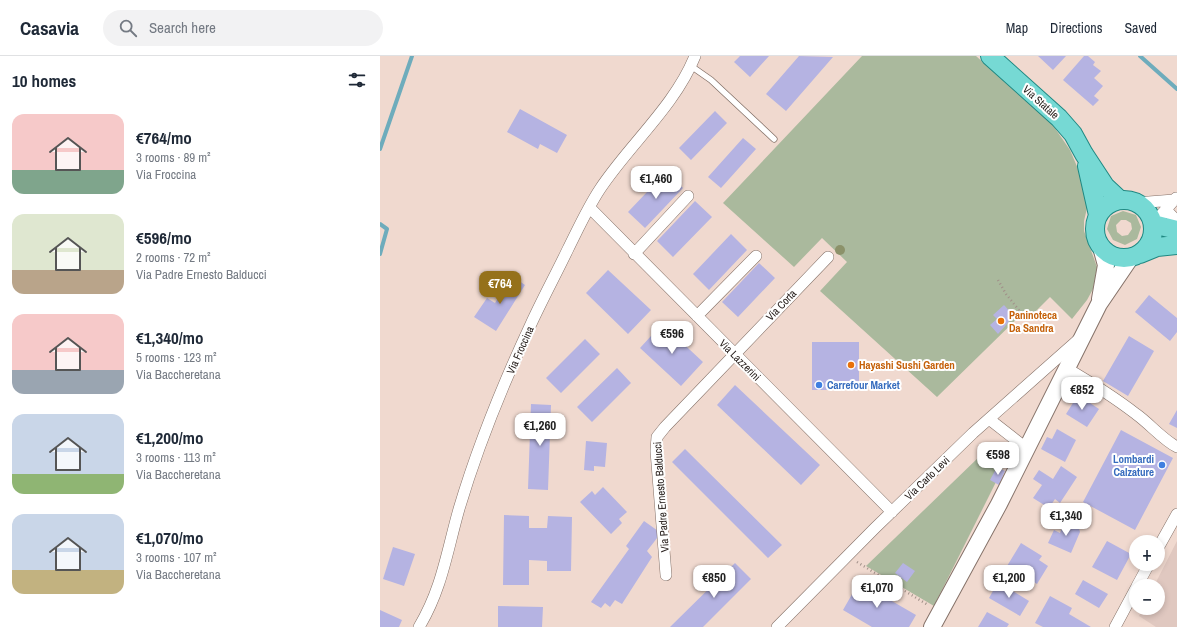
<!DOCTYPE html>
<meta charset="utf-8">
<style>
body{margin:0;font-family:"Archivo Narrow",sans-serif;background:#f2f2f3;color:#1f2937;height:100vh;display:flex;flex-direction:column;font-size:15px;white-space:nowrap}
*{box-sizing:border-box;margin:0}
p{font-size:13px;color:#747a83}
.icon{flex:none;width:22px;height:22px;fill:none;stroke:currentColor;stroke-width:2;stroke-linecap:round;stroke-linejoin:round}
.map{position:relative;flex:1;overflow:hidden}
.drawer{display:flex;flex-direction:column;background:#fff;width:380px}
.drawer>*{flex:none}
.buttons{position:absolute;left:749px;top:479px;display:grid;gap:8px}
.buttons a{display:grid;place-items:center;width:36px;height:36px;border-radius:50%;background:#fff;box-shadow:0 2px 6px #0003;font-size:20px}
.price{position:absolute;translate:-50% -34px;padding:0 9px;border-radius:8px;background:#fff;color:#222;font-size:13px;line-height:26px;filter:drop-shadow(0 1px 2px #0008)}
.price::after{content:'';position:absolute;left:50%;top:24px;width:12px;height:9px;margin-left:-6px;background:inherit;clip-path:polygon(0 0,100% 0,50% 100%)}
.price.on{background:#95711a;color:#fff}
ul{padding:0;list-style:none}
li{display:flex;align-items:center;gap:12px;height:100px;padding:0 12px}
li span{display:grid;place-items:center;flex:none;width:112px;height:80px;border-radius:12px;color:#555}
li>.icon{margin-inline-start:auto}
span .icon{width:48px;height:48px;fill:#fffc;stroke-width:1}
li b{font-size:17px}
h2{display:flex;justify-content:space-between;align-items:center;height:48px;padding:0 12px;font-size:17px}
header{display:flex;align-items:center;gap:24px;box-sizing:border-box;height:56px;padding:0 20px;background:#fff;border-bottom:1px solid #e0e1e3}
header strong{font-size:19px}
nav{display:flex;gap:22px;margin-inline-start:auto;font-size:14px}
.search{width:280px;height:36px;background:#f2f2f3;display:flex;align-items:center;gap:10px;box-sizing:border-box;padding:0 14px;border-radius:22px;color:#747a83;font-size:15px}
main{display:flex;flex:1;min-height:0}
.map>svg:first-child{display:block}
</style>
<header>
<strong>Casavia</strong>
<div class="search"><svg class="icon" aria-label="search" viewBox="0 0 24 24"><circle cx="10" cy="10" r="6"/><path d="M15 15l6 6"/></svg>Search here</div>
<nav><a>Map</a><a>Directions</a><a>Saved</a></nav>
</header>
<main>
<section class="drawer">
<h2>10 homes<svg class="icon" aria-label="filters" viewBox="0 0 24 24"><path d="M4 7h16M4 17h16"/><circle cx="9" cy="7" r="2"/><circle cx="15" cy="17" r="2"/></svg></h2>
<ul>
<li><span style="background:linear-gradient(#f6c9c9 70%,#7fa58c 0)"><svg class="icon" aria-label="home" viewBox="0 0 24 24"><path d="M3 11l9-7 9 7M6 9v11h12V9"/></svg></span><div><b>€764/mo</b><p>3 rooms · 89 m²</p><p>Via Froccina</p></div></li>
<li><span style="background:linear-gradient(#dfe7d0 70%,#b9a48a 0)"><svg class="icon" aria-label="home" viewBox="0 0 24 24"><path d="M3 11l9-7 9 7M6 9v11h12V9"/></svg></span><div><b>€596/mo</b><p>2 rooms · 72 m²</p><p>Via Padre Ernesto Balducci</p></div></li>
<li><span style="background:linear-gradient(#f6c9c9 70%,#9aa5b1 0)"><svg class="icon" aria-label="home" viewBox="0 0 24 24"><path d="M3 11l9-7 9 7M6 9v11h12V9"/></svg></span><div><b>€1,340/mo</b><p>5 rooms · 123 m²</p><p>Via Baccheretana</p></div></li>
<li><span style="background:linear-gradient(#c9d6e8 75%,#8fb573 0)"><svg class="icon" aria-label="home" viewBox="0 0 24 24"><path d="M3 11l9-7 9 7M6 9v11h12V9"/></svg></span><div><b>€1,200/mo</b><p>3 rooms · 113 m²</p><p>Via Baccheretana</p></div></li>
<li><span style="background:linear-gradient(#c9d6e8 70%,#c2b280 0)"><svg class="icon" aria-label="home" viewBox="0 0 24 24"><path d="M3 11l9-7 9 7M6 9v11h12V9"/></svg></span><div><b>€1,070/mo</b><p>3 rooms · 107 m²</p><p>Via Baccheretana</p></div></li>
</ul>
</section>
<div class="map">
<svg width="797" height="571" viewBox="0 0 797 571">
<rect width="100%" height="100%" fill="#f0d9cf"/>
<path fill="#e0c8c0" d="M797,485V571H776L759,560L763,552H778V530H774Z"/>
<path fill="#aab99d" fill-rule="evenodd" d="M482,0H596L672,68L690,94L707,134L708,148L704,165V175L717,211L713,233L707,244L692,263L670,241L650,261L645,255L557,341L440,235L467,206L442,182L414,211L343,147Z
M743,155L756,159L761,171L757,183L745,189L733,184L727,173L731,160ZM746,164L751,167L752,173L748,179L742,180L737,176L736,169L741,164Z
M614,390L625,396L626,401L624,410L554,550L486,510L600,400Z"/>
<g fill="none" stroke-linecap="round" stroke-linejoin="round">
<path stroke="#6eacbc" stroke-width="4" d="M760,0L797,33
M0,93L32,0
M0,168L7,173L0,198"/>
</g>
<path fill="#b5b3e2" d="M360,0H389L370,21L354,6Z
M419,0L453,1L406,55L386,38Z
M658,0H686L673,14Z
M704,0H708L715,6L713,9L721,15L714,22L723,30L714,40L719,44L713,50L683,24Z
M140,53L187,79L177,97L160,88L158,93L127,76Z
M335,55L347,67L311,104L299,92Z
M363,82L376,93L341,132L328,121Z
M286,116L303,132L265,172L248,156Z
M315,145L332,161L293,201L277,185Z
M351,178L367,194L329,234L313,218Z
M379,207L395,222L358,261L342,246Z
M228,214L271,254L248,278L206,237Z
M132,220L145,229L116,275L94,261L107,242L115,247Z
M769,239L797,262V276L790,285L755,256Z
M624,249L634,260L618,278L610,269L617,263L613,259Z
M282,268L323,306L301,330L260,292Z
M749,280L774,295L748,340L723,325Z
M205,283L220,298L181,337L166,322Z
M432,286H479V334H432Z
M237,312L251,327L212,366L197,351Z
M355,329L440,409L421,429L337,349Z
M698,339L719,353L707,371L686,358Z
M151,348L171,349L168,434L148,433Z
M797,354V372L789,368Z
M677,373L696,384L685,406L661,393L667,381L672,383Z
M741,374L793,402L755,474L703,446Z
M206,385L227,387L225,411L214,410V415L204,414Z
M305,393L402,489L388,502L292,406Z
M681,410L697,421L680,447L675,443L669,452L653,442L662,429L653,423L659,414L673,423Z
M617,411L625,415L619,429L610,424Z
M223,431L247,456L239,463L242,467L231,478L200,446L212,435L215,439Z
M124,459L149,460V472H167L168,460L192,461L191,515H167V505L149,504V529H123Z
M264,465L281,477L267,495L272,501L242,548L235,544L230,551L225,547L221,552L211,546L249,493L246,490Z
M697,466L700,476L691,497L668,487L674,474L680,477L683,469Z
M727,485L751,498L737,524L712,511Z
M641,487L662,500L659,504L668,510L657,528L649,523L646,528L624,515Z
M13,491L35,498L24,530L3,523Z
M355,507L371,523L323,571H290Z
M523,507L535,515L527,526L515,517Z
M703,524L728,538L719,552L695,538Z
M479,526L536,559L529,571H492L463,554Z
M618,526L649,545L640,560L609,542Z
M670,540L692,552L689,558L711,571H663L655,567Z
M118,550L163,551L162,571H118Z
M0,554L22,564L19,571H0Z
M607,556L629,568L627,571H598Z"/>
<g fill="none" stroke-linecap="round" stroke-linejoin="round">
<defs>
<path id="lane" d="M311,10L331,24L394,83"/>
<path id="street" d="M756,147L794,144
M210,152L512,456
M786,154L797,165
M773,168L796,142
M254,198L308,140
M317,260L376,200
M686,312C710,326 734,341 756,358C770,368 782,383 797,391
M609,363L646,392
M778,492L797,458
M286,519L276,395L277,381L285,371L448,201
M757,530L769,508
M39,571C62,533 67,495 79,453C98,389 123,328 151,268C163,242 176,218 188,193C198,173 208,151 220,133C249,89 295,50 315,0
M397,571L495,472L593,377L699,283
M735,571L756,532"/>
<path id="secondary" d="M720,243L726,209L721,191
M552,571L619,448L719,248L751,201"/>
<path id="primary" d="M610,0L679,62L693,78L704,98L725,130L740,144
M707,110L718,159
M715 173a29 29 0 1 1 58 0a29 29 0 1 1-58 0Z
M773,168L797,174
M760,198L777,191L797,189"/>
</defs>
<use href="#lane" stroke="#847168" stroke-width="7"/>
<use href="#street" stroke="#847168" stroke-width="12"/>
<use href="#secondary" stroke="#847168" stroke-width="18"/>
<use href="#primary" stroke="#1f8882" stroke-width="20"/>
<path stroke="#a19089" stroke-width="2.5" stroke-dasharray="1 3" stroke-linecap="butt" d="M618,224L626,238L642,258
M477,506L548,549"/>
<use href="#lane" stroke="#fff" stroke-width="5.5"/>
<use href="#street" stroke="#fff" stroke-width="11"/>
<use href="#secondary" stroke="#fff" stroke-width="16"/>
<use href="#primary" stroke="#76d9d4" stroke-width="18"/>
</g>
<circle fill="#8c926a" cx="460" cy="194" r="5"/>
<g fill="#e8710a" stroke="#fff" stroke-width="1.5">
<circle cx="621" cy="265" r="4"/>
<circle cx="471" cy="309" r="4"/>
</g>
<g fill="#3f7fe0" stroke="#fff" stroke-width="1.5">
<circle cx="439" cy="329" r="4"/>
<circle cx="782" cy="409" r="4"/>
</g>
<g text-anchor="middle" stroke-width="4" stroke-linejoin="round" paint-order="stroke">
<g font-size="11" fill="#29211e" stroke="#fff">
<text transform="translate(661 46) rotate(42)" y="4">Via Statale</text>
<text transform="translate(401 249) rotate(-46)" y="4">Via Corta</text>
<text transform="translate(140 294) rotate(-66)" y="4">Via Froccina</text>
<text transform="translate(360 304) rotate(45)" y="4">Via Lazzerini</text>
<text transform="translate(547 422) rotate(-44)" y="4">Via Carlo Levi</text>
<text transform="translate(281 441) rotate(-94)" y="4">Via Padre Ernesto Balducci</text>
</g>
<g font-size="11" font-weight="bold" fill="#c56008" stroke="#fff" text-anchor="start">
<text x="629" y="263">Paninoteca<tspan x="629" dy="13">Da Sandra</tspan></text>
<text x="479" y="313">Hayashi Sushi Garden</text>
</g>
<g font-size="11" font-weight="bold" fill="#366cbe" stroke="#fff" text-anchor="start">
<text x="447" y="333">Carrefour Market</text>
<text x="774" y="407" text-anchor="end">Lombardi<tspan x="774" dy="13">Calzature</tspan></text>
</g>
</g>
</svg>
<div class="buttons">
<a>+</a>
<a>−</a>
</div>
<b class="price" style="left:276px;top:144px">€1,460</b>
<b class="price on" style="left:120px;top:249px">€764</b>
<b class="price" style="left:292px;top:299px">€596</b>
<b class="price" style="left:702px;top:355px">€852</b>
<b class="price" style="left:160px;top:391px">€1,260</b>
<b class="price" style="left:618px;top:420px">€598</b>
<b class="price" style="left:686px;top:481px">€1,340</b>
<b class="price" style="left:334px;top:543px">€850</b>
<b class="price" style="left:629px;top:543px">€1,200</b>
<b class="price" style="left:497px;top:553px">€1,070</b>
</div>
</main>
